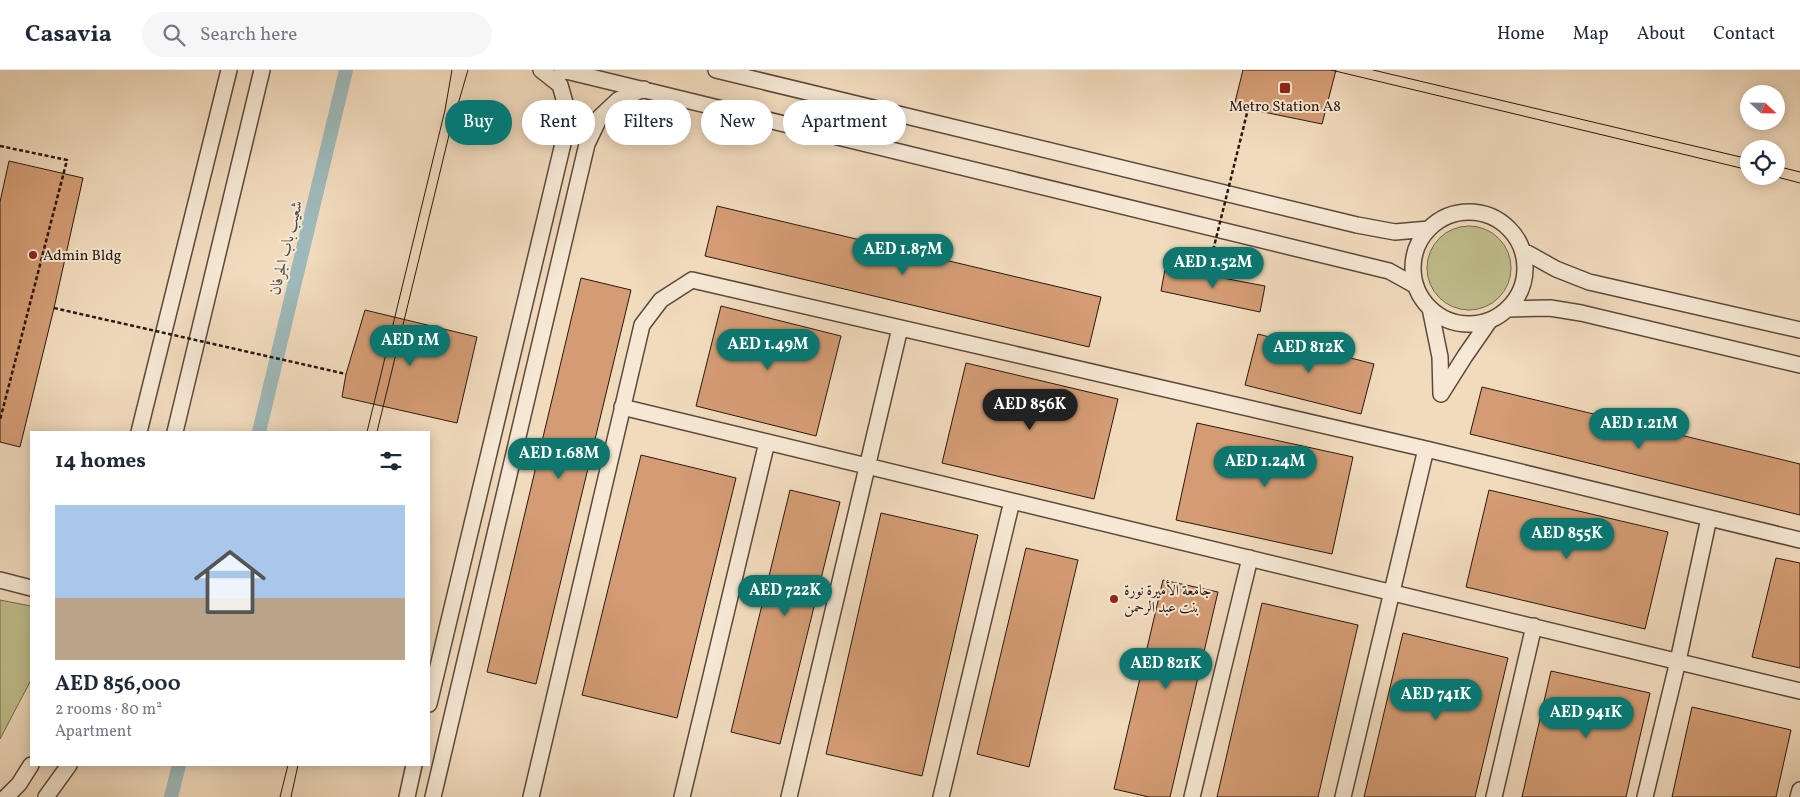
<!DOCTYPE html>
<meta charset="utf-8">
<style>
body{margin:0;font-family:Vollkorn,Amiri,serif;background:#f6f6f7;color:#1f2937;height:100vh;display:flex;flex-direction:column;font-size:19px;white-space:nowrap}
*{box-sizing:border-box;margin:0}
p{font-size:16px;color:#747a83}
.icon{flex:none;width:28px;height:28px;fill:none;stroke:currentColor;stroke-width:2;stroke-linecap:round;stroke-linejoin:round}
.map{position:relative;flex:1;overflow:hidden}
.panel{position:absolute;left:30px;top:361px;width:400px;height:335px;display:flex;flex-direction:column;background:#fff;border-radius:0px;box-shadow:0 2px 12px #0003}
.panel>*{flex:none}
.guide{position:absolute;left:445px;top:30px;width:475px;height:45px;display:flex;gap:10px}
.needle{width:32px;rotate:112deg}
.fabs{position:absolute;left:1740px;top:15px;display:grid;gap:10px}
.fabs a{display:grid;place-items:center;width:45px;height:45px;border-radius:50%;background:#fff;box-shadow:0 2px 12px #0003;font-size:25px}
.price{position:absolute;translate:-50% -42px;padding:0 11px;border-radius:18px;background:#0f766e;color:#fff;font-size:16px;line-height:32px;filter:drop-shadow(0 1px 2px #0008)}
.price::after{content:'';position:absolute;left:50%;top:30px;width:15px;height:11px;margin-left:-8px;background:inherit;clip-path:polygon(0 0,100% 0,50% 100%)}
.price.active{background:#222;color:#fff}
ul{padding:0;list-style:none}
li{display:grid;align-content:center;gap:10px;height:265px;padding:0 25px}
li+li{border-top:1px solid #e0e1e3}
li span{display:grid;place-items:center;height:155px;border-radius:0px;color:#555}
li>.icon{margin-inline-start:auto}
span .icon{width:90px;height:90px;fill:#fffc;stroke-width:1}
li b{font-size:21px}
h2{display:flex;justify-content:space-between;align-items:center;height:60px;padding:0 25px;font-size:21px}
.chip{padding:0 18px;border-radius:22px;background:#fff;box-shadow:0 2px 12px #0003;font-size:18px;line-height:45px}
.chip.active{background:#0f766e;color:#fff}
header{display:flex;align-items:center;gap:30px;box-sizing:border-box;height:70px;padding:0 25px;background:#fff;border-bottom:1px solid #e0e1e3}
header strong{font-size:24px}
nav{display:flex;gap:28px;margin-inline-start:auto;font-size:18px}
.search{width:350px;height:45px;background:#f6f6f7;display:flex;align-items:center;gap:12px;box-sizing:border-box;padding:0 18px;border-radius:28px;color:#747a83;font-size:19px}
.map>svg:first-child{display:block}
</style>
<header>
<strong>Casavia</strong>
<div class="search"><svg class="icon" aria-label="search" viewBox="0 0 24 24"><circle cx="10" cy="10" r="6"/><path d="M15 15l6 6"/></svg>Search here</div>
<nav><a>Home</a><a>Map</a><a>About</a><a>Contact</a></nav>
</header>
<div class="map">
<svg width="1800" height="727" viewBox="0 0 1800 727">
<rect width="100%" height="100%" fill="#f1dbbd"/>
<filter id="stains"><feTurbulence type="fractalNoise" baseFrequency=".004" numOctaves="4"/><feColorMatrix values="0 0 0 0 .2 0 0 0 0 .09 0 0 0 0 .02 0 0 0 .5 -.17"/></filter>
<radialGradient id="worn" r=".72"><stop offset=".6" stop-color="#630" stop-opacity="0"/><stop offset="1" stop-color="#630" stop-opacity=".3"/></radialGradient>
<path fill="#c0be8d" stroke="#746b4f" d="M1427 198a42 42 0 1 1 84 0a42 42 0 1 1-84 0Z
M0,530L31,536V610L0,669Z"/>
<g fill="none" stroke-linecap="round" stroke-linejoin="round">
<path stroke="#9eb9b9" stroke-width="14" d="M259,362L346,0
M171,727L179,695"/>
</g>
<path fill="#d49c74" stroke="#291811" d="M1243,0H1336L1322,54L1234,36Z
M9,91L83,108L54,238L20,377L0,372V132Z
M717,136L1101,227L1089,277L705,186Z
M1166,194L1207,205L1265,216L1260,242L1161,221Z
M581,208L631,220L536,614L487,602Z
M721,236L841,266L816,366L696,336Z
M365,240L477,267L457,353L342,327L346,304Z
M1258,264L1374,294L1361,344L1245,315Z
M966,293L1118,329L1094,429L942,393Z
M1482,317L1800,394V445L1470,364Z
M1197,353L1353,387L1332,484L1176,450Z
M641,385L736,408L677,648L582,625Z
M790,420L840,432L780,674L731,662Z
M1489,420L1668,462L1645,559L1466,517Z
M881,443L978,465L922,706L826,684Z
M1026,478L1078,490L1029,697L977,684Z
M1776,488L1800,493V598L1752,587Z
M1163,510L1218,522L1170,727H1149L1114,719Z
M1262,533L1358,555L1318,727H1217Z
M1403,563L1508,588L1475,727H1364Z
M1551,601L1650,623L1626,727H1522Z
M1692,637L1791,660L1776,727H1672Z"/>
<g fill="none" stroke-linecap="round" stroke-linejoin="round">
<defs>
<path id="minor" d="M562,0L1389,201L1416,216
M716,0L1357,155L1395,162L1429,159
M1413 198a56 56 0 1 1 112 0a56 56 0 1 1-112 0Z
M1522,180L1556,199L1589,212L1800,260
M1430,238L1440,287L1441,324
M1507,239L1550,238L1581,243L1800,295
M1441,324L1465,286L1490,250
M622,337L1800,621
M139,362L229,0
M175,362L262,0
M0,510L31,518
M429,634L566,61V36L560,15L541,0
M6,727L19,714L31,695
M46,727L69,695
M407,727L414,695
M433,727L587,74L600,47L618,30L644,19
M531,727L642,255L661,230L692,210L1426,379L1800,470
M682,727L767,372
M789,727L900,258
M941,727L1012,431
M1192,727L1250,488
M1343,727L1426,379
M1494,727L1534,556
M1645,727L1678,591L1709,448
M1798,727L1800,720"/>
</defs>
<use href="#minor" stroke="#5b493c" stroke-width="18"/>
<path stroke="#291811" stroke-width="2.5" stroke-dasharray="4 2.5" stroke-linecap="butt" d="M0,76L67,90L0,350"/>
<use href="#minor" stroke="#f6e8d4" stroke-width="15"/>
<path stroke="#291811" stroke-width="1" d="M1331,0L1749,100
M1373,0L1749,89
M1776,96L1800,102
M1773,106L1800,113
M367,362L445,40L452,0
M377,362L449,65L468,0
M280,727L288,695
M291,727L298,695"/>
<path stroke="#291811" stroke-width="2.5" stroke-dasharray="4 2.5" stroke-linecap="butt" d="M1207,205L1248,39
M54,238L346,304"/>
</g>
<g fill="#8f2418" stroke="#f6e8d4" stroke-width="2">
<rect x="1279" y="12" width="12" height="12" rx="2.5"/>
<circle cx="33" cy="185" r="5"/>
<circle cx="1114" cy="529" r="5"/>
</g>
<g text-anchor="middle" stroke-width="4" stroke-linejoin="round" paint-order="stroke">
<g font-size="15" fill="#291811" stroke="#f6e8d4" text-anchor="start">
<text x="1285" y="41" text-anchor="middle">Metro Station A8</text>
<text x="43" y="190">Admin Bldg</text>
<text x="1124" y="525">جامعة الأميرة نورة<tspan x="1124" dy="17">بنت عبد الرحمن</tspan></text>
</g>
<g font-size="16" font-style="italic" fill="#52504c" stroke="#f6e8d4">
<text transform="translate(285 177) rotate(-76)" y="6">شعيب باب الجرفان</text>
</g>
</g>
<rect width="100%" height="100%" filter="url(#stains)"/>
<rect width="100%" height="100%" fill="url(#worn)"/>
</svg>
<div class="fabs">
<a><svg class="needle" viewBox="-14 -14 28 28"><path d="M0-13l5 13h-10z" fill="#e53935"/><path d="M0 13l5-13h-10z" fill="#747a83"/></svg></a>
<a><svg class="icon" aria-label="locate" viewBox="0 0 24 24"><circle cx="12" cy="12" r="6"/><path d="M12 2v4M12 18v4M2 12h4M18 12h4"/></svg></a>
</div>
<b class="price" style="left:903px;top:206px">AED 1.87M</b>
<b class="price" style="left:1213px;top:219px">AED 1.52M</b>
<b class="price" style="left:410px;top:297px">AED 1M</b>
<b class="price" style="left:768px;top:301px">AED 1.49M</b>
<b class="price" style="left:1309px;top:304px">AED 812K</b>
<b class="price active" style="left:1030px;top:361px">AED 856K</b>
<b class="price" style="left:1639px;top:380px">AED 1.21M</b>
<b class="price" style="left:559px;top:410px">AED 1.68M</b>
<b class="price" style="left:1265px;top:418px">AED 1.24M</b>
<b class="price" style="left:1567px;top:490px">AED 855K</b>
<b class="price" style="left:785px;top:547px">AED 722K</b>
<b class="price" style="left:1166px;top:620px">AED 821K</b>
<b class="price" style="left:1436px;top:651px">AED 741K</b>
<b class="price" style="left:1586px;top:669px">AED 941K</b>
<div class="guide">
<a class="chip active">Buy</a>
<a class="chip">Rent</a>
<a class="chip">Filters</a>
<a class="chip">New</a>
<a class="chip">Apartment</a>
</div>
<section class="panel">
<h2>14 homes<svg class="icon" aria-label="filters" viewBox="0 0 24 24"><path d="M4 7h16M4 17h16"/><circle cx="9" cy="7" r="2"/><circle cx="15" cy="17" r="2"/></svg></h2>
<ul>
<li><span style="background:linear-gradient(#a9c7e8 60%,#b9a48a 0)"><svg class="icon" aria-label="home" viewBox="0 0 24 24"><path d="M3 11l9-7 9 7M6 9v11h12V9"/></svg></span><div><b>AED 856,000</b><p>2 rooms · 80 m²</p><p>Apartment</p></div></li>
</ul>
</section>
</div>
